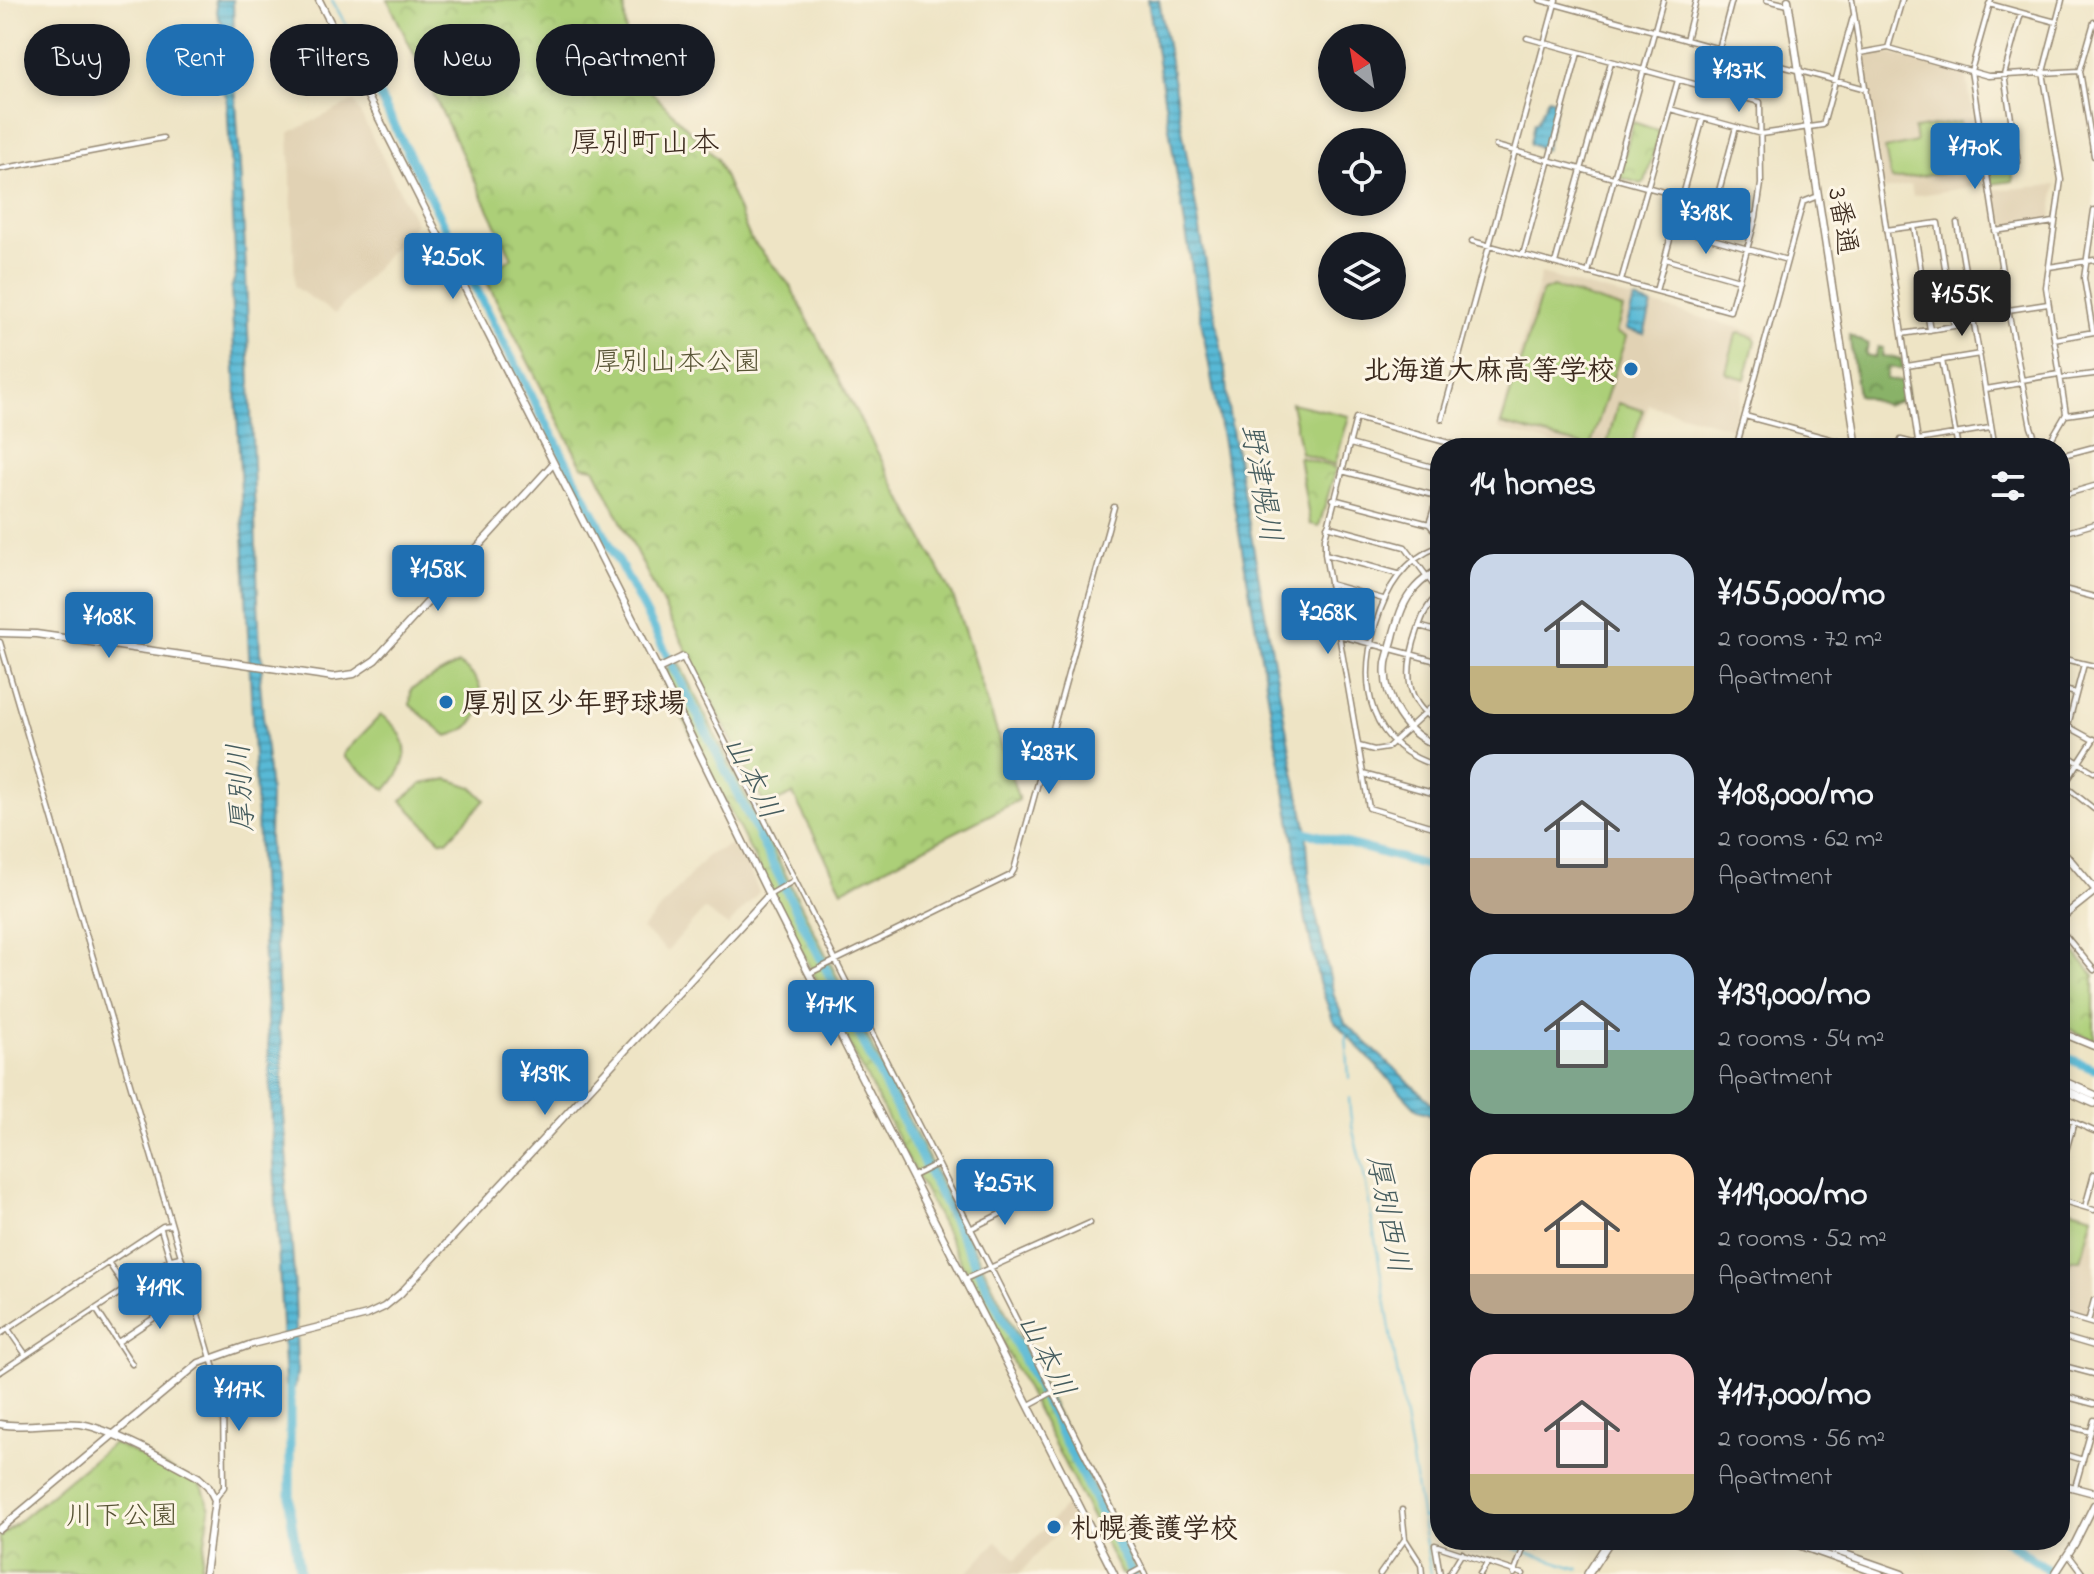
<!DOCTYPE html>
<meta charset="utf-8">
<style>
body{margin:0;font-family:"Indie Flower","Klee One",sans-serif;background:#20242c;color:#f1f3f6;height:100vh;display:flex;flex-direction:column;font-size:30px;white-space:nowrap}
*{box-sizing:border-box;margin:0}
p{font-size:26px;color:#9ea1a6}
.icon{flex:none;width:44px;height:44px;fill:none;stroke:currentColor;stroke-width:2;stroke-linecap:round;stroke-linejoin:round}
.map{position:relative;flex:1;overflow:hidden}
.sheet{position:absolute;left:1430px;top:438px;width:640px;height:1112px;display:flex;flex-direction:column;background:#171b24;border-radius:32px;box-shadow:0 4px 12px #0003}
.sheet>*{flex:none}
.top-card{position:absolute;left:24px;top:24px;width:760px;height:72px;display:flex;gap:16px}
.needle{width:52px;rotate:329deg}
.buttons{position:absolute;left:1318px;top:24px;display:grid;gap:16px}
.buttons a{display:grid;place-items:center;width:88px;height:88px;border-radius:50%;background:#171b24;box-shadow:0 4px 12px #0003;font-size:40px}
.price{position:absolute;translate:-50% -68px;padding:0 18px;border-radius:8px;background:#1f6fb2;color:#fff;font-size:26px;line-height:52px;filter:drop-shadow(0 2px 4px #0008)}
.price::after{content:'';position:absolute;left:50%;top:48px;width:24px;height:18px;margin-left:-12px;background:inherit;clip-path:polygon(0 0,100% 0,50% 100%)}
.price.current{background:#222;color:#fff}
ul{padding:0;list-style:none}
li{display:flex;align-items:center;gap:24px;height:200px;padding:0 40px}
li span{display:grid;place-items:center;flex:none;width:224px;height:160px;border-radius:24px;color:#555}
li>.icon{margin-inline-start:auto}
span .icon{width:96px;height:96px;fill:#fffc;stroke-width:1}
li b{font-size:34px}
h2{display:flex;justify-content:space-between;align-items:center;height:96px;padding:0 40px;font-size:34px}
.chip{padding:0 28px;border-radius:36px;background:#171b24;box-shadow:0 4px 12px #0003;font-size:28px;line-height:72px}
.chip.current{background:#1f6fb2;color:#fff}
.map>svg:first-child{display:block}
</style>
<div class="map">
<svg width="2094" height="1574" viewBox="0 0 2094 1574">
<defs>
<pattern id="forest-crowns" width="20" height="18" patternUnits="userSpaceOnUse" patternTransform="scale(2)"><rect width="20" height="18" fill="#89b268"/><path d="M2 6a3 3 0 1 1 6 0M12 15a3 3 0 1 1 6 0" fill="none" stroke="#719155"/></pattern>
<pattern id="park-crowns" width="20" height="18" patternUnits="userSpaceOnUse" patternTransform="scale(2)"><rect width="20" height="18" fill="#accf78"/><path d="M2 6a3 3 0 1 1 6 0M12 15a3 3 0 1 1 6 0" fill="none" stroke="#95b267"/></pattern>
<pattern id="water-rules" width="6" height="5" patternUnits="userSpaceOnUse" patternTransform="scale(2)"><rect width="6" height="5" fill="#58b9d6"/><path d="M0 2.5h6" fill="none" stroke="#4a97ad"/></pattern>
</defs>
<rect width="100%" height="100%" fill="#fcf5e5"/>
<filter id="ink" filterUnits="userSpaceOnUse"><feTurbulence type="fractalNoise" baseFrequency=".0125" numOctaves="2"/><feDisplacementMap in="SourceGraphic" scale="16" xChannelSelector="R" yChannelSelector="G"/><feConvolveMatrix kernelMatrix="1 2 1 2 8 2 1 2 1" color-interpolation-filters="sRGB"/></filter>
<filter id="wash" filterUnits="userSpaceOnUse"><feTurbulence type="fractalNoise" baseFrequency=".006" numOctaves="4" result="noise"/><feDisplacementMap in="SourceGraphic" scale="32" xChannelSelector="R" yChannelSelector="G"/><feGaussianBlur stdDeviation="1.8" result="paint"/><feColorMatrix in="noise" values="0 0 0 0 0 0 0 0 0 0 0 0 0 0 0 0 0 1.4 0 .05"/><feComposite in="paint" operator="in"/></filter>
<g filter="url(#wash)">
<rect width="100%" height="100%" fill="#eee4c5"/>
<path fill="#e1d2b4" d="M1884,52L1966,72L1984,185L1913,196L1910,185L1883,190L1862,55Z
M354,101L416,223L335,314L295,287L289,133Z
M2056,185L2051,219L1999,227L1994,190Z
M1541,274L1758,333L1732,428L1649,405L1636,448H1568L1498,429Z
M738,841L759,892L728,926L704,909L667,951L642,929L708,855Z
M2060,1205L2094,1214V1285L2086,1316L2060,1309Z
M1069,1502L1076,1513L1019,1574H966L997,1541L1016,1559Z"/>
<path fill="#accf78" stroke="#747c4b" stroke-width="2" d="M1960,122L1968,170L1891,180L1885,149L1916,142L1914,129Z
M1553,287L1623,309L1616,333L1626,337L1590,447L1501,424L1542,292Z
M1739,333L1753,337L1755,341L1745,379L1728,374L1726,372L1736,334Z
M1291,403L1349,416L1335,465L1301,453Z
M1618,403L1643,410L1631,448H1606Z
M458,664C495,683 487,728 447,736L410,705L411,689Z
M381,715C414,738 411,762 386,790L344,757V753Z
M448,779L472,787L485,800L447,841L440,840L401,800L422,784Z
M2060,1206L2093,1215L2081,1260H2070L2067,1271L2060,1269Z"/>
<path fill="url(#forest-crowns)" stroke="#626e43" stroke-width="2" d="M1849,335L1868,344L1866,355L1875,357L1878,347L1883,348L1882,356L1901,359L1903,369L1889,367L1886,379L1905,382L1907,399L1886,405L1858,395Z"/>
<path fill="url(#park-crowns)" stroke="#747c4b" stroke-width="2" d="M388,0H624L626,33L637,77L717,159L750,238L789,284L953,596L1019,800L842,890L793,794L765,806L594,468L582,466L485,278V274L512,258Z
M1633,122L1660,131L1645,182L1641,184L1619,177Z
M2011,140L2013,181L1991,184L1985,145Z
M1299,457L1336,468L1319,526L1310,524Z
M679,663L1082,1463L1139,1574H1121L659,672Z
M2060,935L2094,975V1040L2060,1025Z
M113,1443L195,1481L203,1489L210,1509L200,1574H0V1537Z"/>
<path fill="url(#water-rules)" stroke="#4a727a" stroke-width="2" d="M215,0H233L235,73H246V84L235,86L245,249L260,653L263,660L260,682L270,794L269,839L280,1013L278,1029L282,1040L283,1104L288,1164L285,1188L290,1217L295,1292L297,1372L295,1387L285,1386L231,289L236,274L227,97C208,73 215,51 223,25L218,17Z
M1148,0H1159L1225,370L1228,408L1294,772L1306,826L1310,888L1334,996L1345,1023L1440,1111V1125L1428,1113L1418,1110L1333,1020L1319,982L1300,892L1294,841L1195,286Z
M1548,98L1557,101L1545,150L1530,144L1534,122H1537Z
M1634,300L1652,305L1644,334L1626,329Z"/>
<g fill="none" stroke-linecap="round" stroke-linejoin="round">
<path stroke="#58b9d6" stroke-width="2" d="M332,0L364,57L363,71
M1346,1035L1349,1078
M1349,1098C1350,1131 1360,1153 1366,1185L1431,1574
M1422,1517L1440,1523
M1489,1540L1579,1569"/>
<path stroke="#58b9d6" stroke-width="9" d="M288,75L363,71L371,79L499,334L650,621L1132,1574
M1302,831L1440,869
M2060,1055L2094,1069
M290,1374V1510L300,1574
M2005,1540L2045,1567L2050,1574"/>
</g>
</g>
<g filter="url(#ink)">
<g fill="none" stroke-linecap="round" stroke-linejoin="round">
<defs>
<path id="street" d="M1540,0L1866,89
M1767,0L1788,5
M1852,0L1919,448
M1991,0L1971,71L2008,310L2031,427L2035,438L2045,448
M1989,4L2056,22
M1686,40L1696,0
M1888,48L1902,0
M1719,49L1732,0
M1860,53L1888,48L1988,76L2080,71
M1670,109L1761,134L1823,125L1853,17
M1982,142L2014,137
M1496,146L1756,217
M2094,156L2080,71L2094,22
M2018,162L2004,75L2021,13
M0,169L163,138
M1715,206L1736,127
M1957,223L1995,448
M1914,226L1930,330
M1674,228L1787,260
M1886,230L1938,223L1954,326L1902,334
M1995,231L2054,222
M1472,241L1730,311L1756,217L1761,184L1760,102L1527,38
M1523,255L1578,53
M1665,259L1739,280
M1555,263L1611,62
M2049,267L2094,260
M1588,273L1663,0
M1621,281L1678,80
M1967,286L2003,279
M1656,291L1703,118
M2008,310L2048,304
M2093,332L2084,278L2094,210
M2054,339L2094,332
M1942,360L1958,448
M1907,366L1980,354
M2061,378L2094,374
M2022,380L2059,374
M1986,389L2022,383
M2066,415L2094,411
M1745,416L1856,446
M1442,419L1556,0
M1918,440L1990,428
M1350,444L1440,469
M1736,448L1803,202L1818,196
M1898,448L1901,440L1917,444
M2046,448L2066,414L2046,287L2061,180L2043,72L2062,0
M2060,456L2094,447
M1342,471L1440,497
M2060,496L2094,486
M1333,499L1429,524L1440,537
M1429,524L1440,489
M1327,526L1405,547L1440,594
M2060,534L2094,524
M1440,546C1403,560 1387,587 1376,623C1357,687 1369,747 1440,767
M1325,554L1398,574
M1330,584L1383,599
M2060,588L2094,597
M1440,593C1424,607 1420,623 1414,642C1405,675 1406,705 1440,723
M1419,626L1440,632
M1338,635L1440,662
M0,642L223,1399L224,1487L215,1499
M683,658L1145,1574
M2060,658L2094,666
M2060,689L2076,693
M2060,722L2093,740
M2068,725L2084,664
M1359,746L1374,750L1387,748L1440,699
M2060,751L2094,772
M1363,774L1440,795
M2060,782L2094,809
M2065,784L2094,739
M1440,829L1369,808L1325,554V538L1356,418L1468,448
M769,895L793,881
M2060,929L2094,970
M810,973L1011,875L1014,870L1114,507
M2060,1116L2094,1131
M2060,1172L2074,1122
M913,1176L937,1164
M2060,1200L2094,1210
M2085,1207L2094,1174
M161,1229L182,1299
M970,1229L1028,1200
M108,1262L126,1289
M965,1279L1090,1223
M96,1309L132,1364
M2060,1314L2094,1324
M2088,1322L2094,1300
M8,1329L26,1355
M0,1334L163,1226L171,1225
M2060,1336L2094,1346
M118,1342L184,1298L191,1296
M2060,1365L2094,1374
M0,1372L171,1259L180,1257
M2060,1395L2094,1404
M1029,1405L1053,1392
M2060,1424L2091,1432
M2060,1453L2083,1460
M2075,1487L2094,1420
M1440,1503L1437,1507L1440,1515
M1402,1510L1405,1539L1421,1564L1422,1574
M1513,1540L1537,1547L1543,1540
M2068,1554L2083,1574
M1131,1574L1142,1568
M1380,1574L1405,1539
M1440,1574L1435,1545L1523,1574
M1449,1574L1462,1553
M1480,1574L1488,1562
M1514,1574L1525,1544"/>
<path id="secondary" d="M319,0L658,669L769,895L1114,1574
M1788,0L1857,448
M1440,569C1431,574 1422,580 1415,588C1403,601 1399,616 1394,633C1392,643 1388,653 1386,663C1382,698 1406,737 1440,746
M0,633L36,634L333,677L354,674L375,660L553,464
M658,669L683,657
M2060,848L2094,888
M2060,919L2094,892
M2060,1032L2094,1046
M0,1424C27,1429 53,1421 80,1424C109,1428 171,1462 198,1477L208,1486L215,1500L205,1574
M2060,1484L2094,1493
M0,1529L199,1363L252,1344L367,1315L384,1307L400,1294L769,895
M1784,1540L1880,1574
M1805,1540L1902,1574
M2055,1574L2075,1543L2094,1505"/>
<path id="primary" d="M2060,1080L2094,1095
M2060,1088L2094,1103
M1588,1574L1610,1540"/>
</defs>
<use href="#street" stroke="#948772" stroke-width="7"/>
<use href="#secondary" stroke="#948772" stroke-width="9"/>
<use href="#primary" stroke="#948772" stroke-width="10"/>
<use href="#street" stroke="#fff" stroke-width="4"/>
<use href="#secondary" stroke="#fff" stroke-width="6"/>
<use href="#primary" stroke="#fff" stroke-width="7"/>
</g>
</g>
<g fill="#1f6fb2" stroke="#fcf5e5" stroke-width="3">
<circle cx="1631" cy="369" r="8"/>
<circle cx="446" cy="702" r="8"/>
<circle cx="1054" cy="1527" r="8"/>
</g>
<g text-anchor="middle" stroke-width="6" stroke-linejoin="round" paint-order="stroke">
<g font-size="28" fill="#3b2a1e" stroke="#fcf5e5">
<text transform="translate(1844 221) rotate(81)" y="10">3番通</text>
</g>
<g font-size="28" fill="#575334" stroke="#fcf5e5">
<text x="677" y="370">厚別山本公園</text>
<text x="122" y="1524">川下公園</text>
</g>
<g font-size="28" font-weight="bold" fill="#3b2a1e" stroke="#fcf5e5" text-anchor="start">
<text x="1615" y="379" text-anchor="end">北海道大麻高等学校</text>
<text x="462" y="712">厚別区少年野球場</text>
<text x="1070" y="1537">札幌養護学校</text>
</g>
<g font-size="30" fill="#3b2a1e" stroke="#fcf5e5">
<text x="645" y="152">厚別町山本</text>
</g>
<g font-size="30" font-style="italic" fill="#455c5e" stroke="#fcf5e5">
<text transform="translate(1262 483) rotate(80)" y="10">野津幌川</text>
<text transform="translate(753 777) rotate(63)" y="10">山本川</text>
<text transform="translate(240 788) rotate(-93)" y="10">厚別川</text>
<text transform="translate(1389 1214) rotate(79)" y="10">厚別西川</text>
<text transform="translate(1047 1355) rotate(63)" y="10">山本川</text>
</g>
</g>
</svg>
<div class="buttons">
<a><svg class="needle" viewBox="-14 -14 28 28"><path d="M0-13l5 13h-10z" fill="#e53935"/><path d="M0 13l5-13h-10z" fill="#9ea1a6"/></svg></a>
<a><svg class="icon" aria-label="locate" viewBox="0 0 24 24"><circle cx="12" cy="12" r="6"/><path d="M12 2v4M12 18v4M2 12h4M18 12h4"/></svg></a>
<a><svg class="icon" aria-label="layers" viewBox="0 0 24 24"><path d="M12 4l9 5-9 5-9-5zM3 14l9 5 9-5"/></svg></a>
</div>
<b class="price" style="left:1739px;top:114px">¥137K</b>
<b class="price" style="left:1975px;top:191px">¥170K</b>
<b class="price" style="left:1706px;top:256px">¥318K</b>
<b class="price" style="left:453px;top:301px">¥250K</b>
<b class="price current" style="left:1962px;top:338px">¥155K</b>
<b class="price" style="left:438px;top:613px">¥158K</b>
<b class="price" style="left:1328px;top:656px">¥268K</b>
<b class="price" style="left:109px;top:660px">¥108K</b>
<b class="price" style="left:1049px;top:796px">¥287K</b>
<b class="price" style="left:831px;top:1048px">¥171K</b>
<b class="price" style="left:545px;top:1117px">¥139K</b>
<b class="price" style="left:1005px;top:1227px">¥257K</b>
<b class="price" style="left:160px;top:1331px">¥119K</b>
<b class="price" style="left:239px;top:1433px">¥117K</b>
<div class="top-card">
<a class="chip">Buy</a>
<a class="chip current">Rent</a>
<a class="chip">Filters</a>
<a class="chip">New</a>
<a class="chip">Apartment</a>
</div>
<section class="sheet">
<h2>14 homes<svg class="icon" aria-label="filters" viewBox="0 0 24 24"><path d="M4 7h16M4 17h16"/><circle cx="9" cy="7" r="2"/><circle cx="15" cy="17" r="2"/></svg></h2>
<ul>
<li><span style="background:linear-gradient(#c9d6e8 70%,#c2b280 0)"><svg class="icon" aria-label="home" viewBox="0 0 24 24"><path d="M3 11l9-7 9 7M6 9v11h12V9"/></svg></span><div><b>¥155,000/mo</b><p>2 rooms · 72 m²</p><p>Apartment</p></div></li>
<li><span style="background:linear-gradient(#c9d6e8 65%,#b9a48a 0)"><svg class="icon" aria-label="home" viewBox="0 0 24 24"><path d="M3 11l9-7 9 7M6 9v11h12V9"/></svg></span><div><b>¥108,000/mo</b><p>2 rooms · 62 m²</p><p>Apartment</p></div></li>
<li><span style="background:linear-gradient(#a9c7e8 60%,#7fa58c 0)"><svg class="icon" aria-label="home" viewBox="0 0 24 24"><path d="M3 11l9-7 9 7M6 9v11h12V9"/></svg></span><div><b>¥139,000/mo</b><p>2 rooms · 54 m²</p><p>Apartment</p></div></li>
<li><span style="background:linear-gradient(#ffd9b3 75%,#b9a48a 0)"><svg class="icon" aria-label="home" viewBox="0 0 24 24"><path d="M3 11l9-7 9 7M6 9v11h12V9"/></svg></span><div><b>¥119,000/mo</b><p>2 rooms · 52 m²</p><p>Apartment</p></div></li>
<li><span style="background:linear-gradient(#f6c9c9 75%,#c2b280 0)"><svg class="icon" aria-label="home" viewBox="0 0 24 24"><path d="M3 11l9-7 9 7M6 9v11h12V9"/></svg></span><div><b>¥117,000/mo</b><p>2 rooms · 56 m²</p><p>Apartment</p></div></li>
</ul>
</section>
</div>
